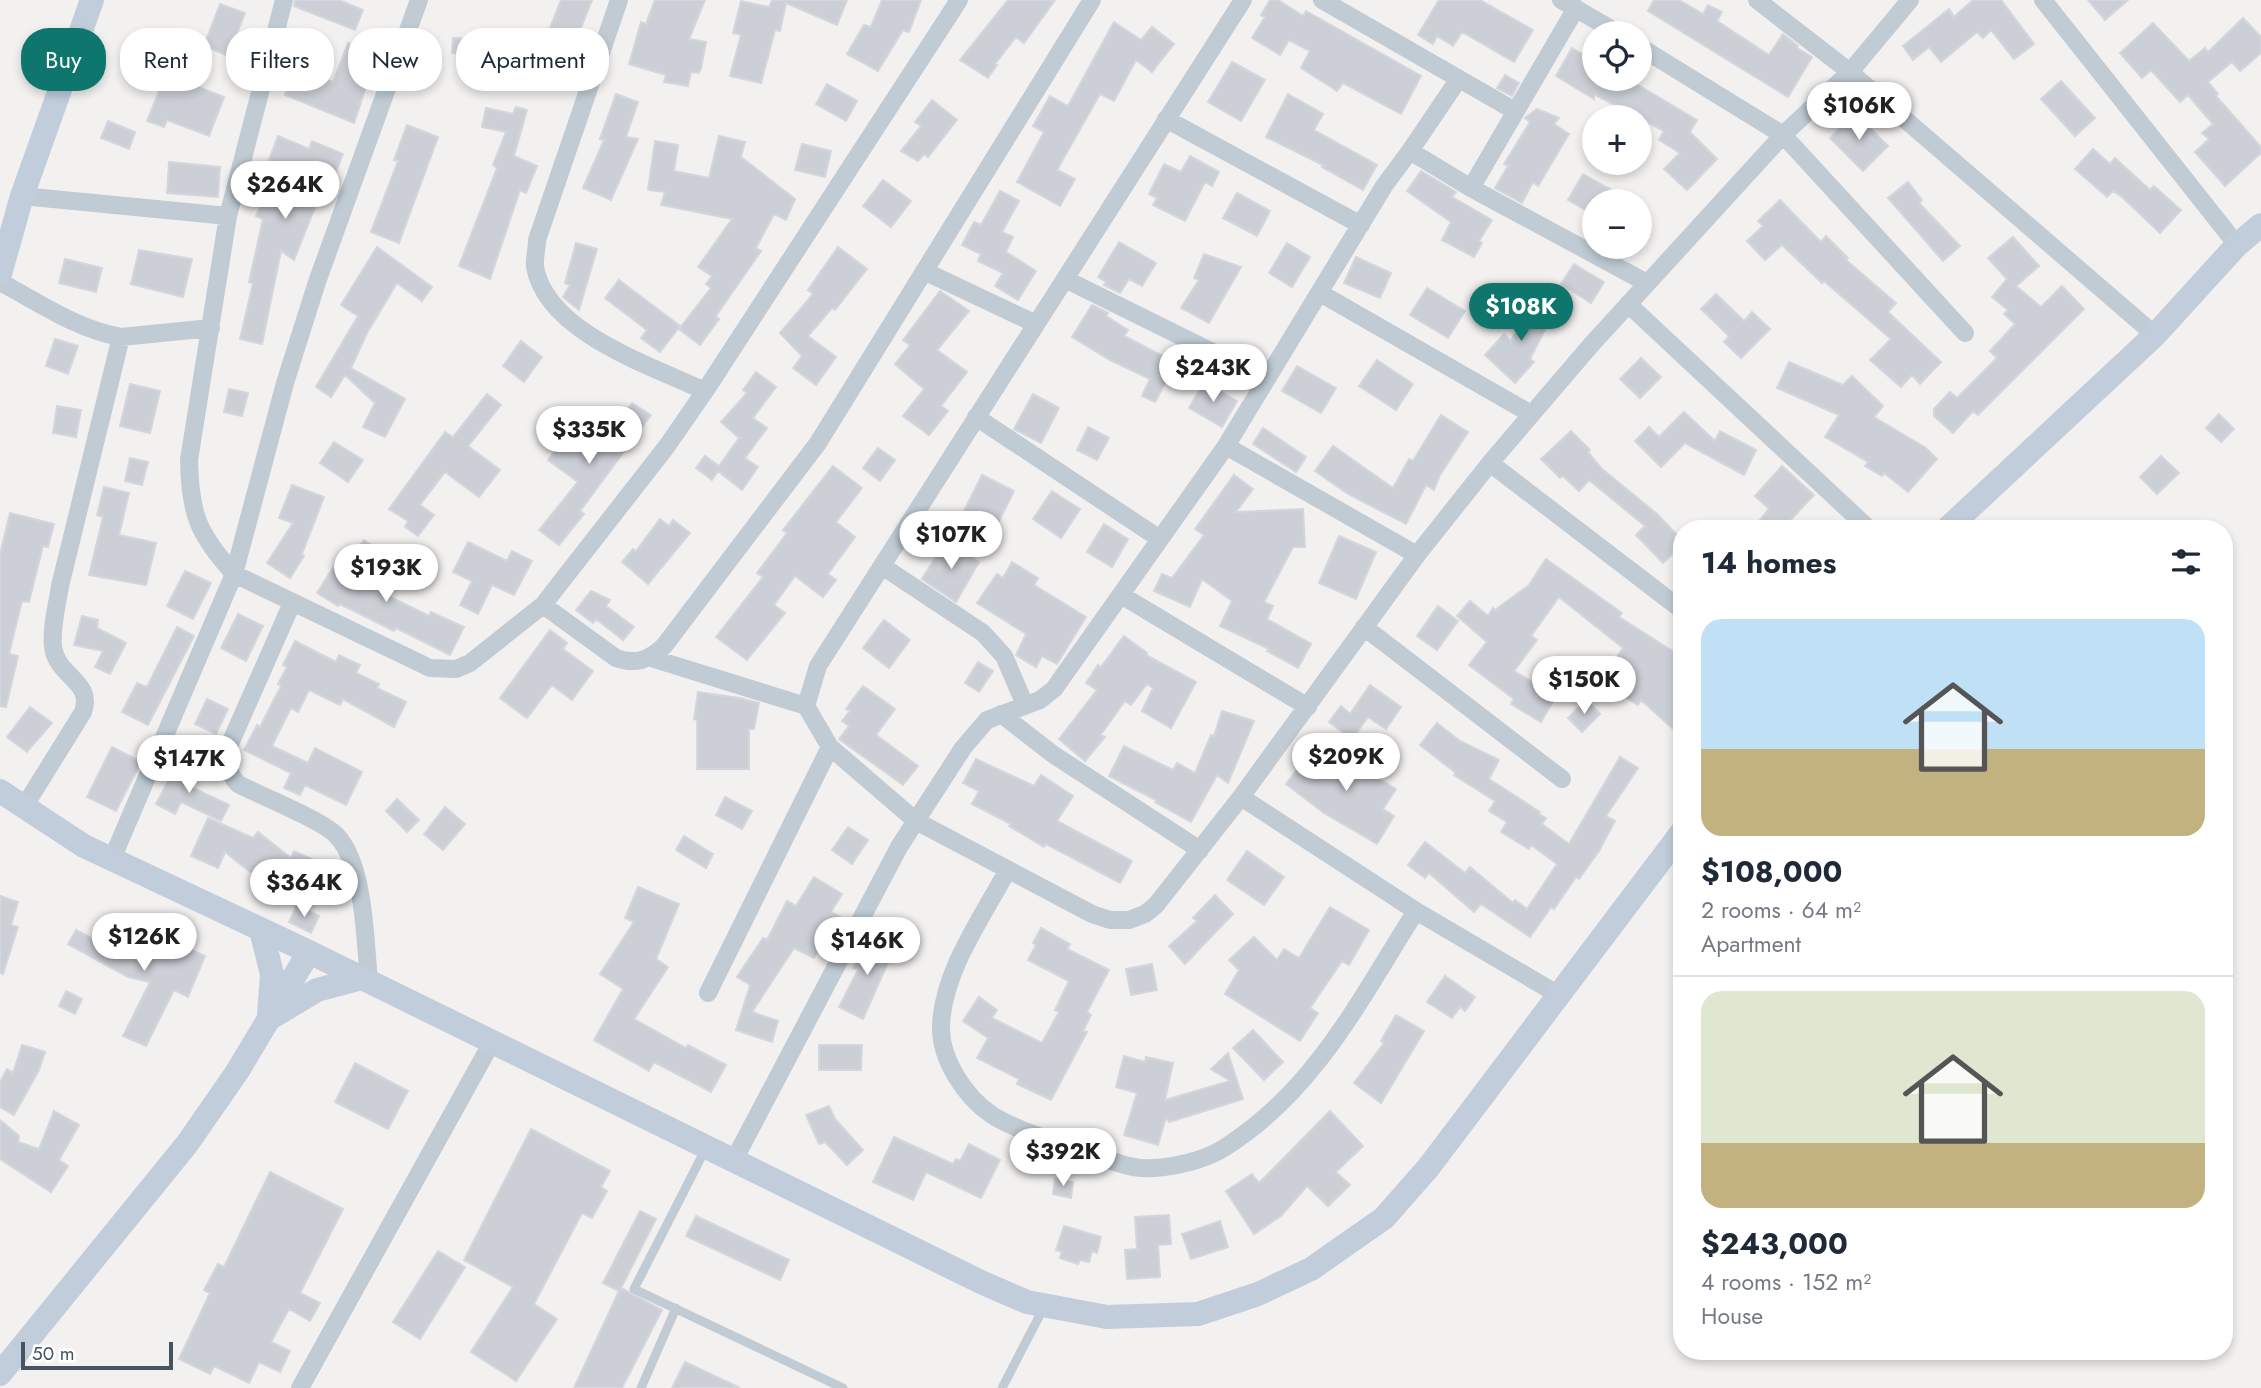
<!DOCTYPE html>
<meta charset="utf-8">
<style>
body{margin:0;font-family:Jost,sans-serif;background:#f6f6f7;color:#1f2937;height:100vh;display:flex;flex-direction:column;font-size:26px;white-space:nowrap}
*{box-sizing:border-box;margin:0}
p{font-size:23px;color:#747a83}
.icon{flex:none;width:38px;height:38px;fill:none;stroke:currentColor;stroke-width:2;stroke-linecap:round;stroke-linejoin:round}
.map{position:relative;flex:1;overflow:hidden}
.drawer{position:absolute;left:1673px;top:520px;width:560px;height:840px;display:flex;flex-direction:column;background:#fff;border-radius:28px;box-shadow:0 4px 10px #0003}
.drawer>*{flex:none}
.top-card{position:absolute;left:21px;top:28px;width:665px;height:63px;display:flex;gap:14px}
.controls{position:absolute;left:1582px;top:21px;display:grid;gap:14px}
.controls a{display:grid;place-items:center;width:70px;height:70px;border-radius:50%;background:#fff;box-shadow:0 4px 10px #0003;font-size:35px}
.scale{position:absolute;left:21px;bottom:18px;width:152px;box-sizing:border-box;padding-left:7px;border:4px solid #465461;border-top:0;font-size:19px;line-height:24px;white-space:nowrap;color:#465461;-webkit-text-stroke:5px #fff;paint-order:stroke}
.price{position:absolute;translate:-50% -60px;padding:0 16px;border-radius:24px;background:#fff;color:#222;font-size:23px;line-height:46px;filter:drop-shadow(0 2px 4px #0008)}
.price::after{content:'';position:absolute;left:50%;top:42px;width:21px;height:16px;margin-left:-10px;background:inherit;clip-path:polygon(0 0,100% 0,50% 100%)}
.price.on{background:#0f766e;color:#fff}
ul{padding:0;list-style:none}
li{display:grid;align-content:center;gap:14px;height:371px;padding:0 28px}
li+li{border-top:2px solid #e0e1e3}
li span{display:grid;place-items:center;height:217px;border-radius:21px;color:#555}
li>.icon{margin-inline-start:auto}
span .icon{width:126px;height:126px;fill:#fffc;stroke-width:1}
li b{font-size:30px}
h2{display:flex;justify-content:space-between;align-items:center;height:84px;padding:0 28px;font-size:30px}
.pill{padding:0 24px;border-radius:28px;background:#fff;box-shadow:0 4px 10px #0003;font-size:24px;line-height:63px}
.pill.on{background:#0f766e;color:#fff}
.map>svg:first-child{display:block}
</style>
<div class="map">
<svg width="2261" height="1388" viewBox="0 0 2261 1388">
<rect width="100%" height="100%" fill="#f3f0f0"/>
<path fill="#cccfd6" stroke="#d4d6dd" stroke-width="2" d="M295,0H339L363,10L355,30L294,6Z
M561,0H592L570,56L574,57L562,88L521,72L530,49L540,53Z
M655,0H705L689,39L706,42L701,69L699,73L691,72L688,86L664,82L666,75L629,64L641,22L646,24Z
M772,0H847L837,25L786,3L780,31L775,30L761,83L730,76L741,35L733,33L741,1L769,7Z
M882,0H921L909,32L903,30L878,71L847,54L864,25L871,27Z
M1008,0H1055L1024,43L1016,37L995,64L997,65L988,78L960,60Z
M1270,0H1278L1303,16L1306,11L1421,76L1401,114L1343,83L1337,91L1301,68L1310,51L1289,40L1280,55L1252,38L1265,17L1261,15Z
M1439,0H1480L1533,30L1514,62L1462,32L1453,46L1437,36L1433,44L1418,35Z
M1654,0H1679L1703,14L1708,5L1722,12L1717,21L1769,55L1783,34L1798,46L1797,48L1812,57L1788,97L1648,11Z
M1973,0H2001L2034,44L2014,59L1991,30L1983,38L1977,32L1941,62L1929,47L1913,60L1903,46L1949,9L1954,17Z
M2088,0H2128L2105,20Z
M220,4L245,13L228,56L204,46Z
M2243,18L2261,37V53L2240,71L2232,62L2208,82L2218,94L2216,96L2261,147V153L2225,186L2195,152L2209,139L2202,133L2213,124L2188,95L2180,102L2151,70L2142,78L2120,53L2153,23L2189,61L2205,48L2208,52Z
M1114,22L1141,40L1152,27L1174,44L1152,72L1136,60L1114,101L1100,94L1057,170L1075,179L1060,206L1017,182L1044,132L1033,126L1050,96L1068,106Z
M453,38L492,40L491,55L452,53Z
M348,43L377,54L354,123L285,95L296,68L333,82Z
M1572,48L1594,61V79H1628L1697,120L1690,132L1717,159L1687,190L1664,169L1680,153L1659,140L1664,131L1594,94V99L1556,76Z
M1232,62L1265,80L1241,121L1208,102Z
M166,74L224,97L209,136L167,120L164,127L147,121Z
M1505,75L1519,83L1512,96L1497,88Z
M2061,81L2095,118L2075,136L2041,99Z
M827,84L857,101L846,121L816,104Z
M616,94L638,102L626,137L638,139L611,200L583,188L604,140L600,139Z
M1288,94L1323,114L1314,130L1377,165L1363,190L1322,167L1323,165L1266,137Z
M932,100L957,120L928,157L924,154L918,161L901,151L921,126L915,122Z
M516,107L527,110L514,156L537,166L526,193L520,190L490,279L459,266L497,168L493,165L506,132L482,127L486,108L513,114Z
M1537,109L1559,118L1554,124L1569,134L1538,186L1533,182L1522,203L1495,188L1508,166L1504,164L1530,122L1525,118Z
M1855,113L1888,146L1863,171L1830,138Z
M108,121L135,132L129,149L101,138Z
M407,125L438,137L399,243L371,232L398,161L394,160Z
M278,136L309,149L312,141L343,154L332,182L326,180L294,260L281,251L262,344L240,339L253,283L249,282L263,219L256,216L275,171L303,173L269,160Z
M719,136L745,142L741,157L795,199L786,220L774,214L756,248L761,251L716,316L719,319L700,345L679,329L711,288L706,284L712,276L698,267L732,219L661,205L665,192L648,190L655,141L678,145L674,171L709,178Z
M802,144L831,151L825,177L795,170Z
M2093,149L2110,164L2115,158L2150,190L2154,186L2181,210L2160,233L2121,196L2113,191L2107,197L2075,169Z
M1190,156L1219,172L1212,186L1205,182L1185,221L1153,205L1157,198L1149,194L1164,164L1181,172Z
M169,162L220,167L218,197L167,193Z
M1421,171L1456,192L1452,197L1492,220L1479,241L1482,243L1474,257L1442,240L1451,222L1407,191Z
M1583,174L1610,189L1627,201H1594V215L1568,200Z
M883,180L911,201L891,227L863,206Z
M1908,182L1922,200L1919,203L1960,246L1943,261L1888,198Z
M1000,191L1019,201L1002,232L1013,237L1006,252L1036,271L1018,300L995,286L1003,273L978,261L981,254L962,245L974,222L981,225Z
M1237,193L1270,211L1257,236L1223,218Z
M1780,200L1821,242L1826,236L1848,258L1846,260L1896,303L1888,312L1941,362L1920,384L1912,375L1901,387L1870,360L1891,339L1824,281L1822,283L1782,245L1765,260L1747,241L1763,226L1758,221Z
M2013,237L2039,266L2016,286L2041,307L2062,286L2084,309L1978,415L1973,411L1953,433L1934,416V409L1950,392L1957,398L1997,358L1990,351L2015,324L2004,314L2008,310L1992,297L2007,279L1988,258Z
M1119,242L1156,263L1142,286L1129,279L1120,293L1104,285L1106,282L1098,277Z
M576,243L597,249L579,310L563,297L570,285L565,283Z
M1287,243L1310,257L1292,287L1269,273Z
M377,247L432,287L422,301L397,283L367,333L351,368L405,399L385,437L363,427L375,403L345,375L331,397L316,387L358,316L341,305Z
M838,247L867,269L835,310L832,308L808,336L836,357L816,385L793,368L802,356L780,333L813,294L808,290Z
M139,250L192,259L183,297L131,284Z
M1204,254L1241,267L1209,323L1181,308L1199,280L1194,278Z
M1356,257L1391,273L1380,298L1344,283Z
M65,259L102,268L96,292L59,283Z
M1574,264L1604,282L1591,303L1561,284Z
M619,280L680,326L660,352L641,338L647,330L605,298Z
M1427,288L1465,311L1448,338L1410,315Z
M940,291L969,311L937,350L967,372L941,406L948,411L929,435L903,416L924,389L895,364L910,345L903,340Z
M1716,294L1744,321L1752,312L1770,329L1741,358L1724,342L1729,336L1701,309Z
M1532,300L1554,312L1530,359L1534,362L1515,383L1485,355L1504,334L1511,341Z
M1092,305L1108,313L1106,316L1128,330L1124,336L1176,363L1155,402L1142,396L1150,379L1110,360L1072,337Z
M55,339L78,346L68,374L46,366Z
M521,341L542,357L524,382L503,366Z
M1641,358L1661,377L1640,398L1620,379Z
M1377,360L1413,384L1396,410L1359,386Z
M1789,362L1843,385L1852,376L1883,406L1874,417L1926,448L1937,459L1908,492L1884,473L1882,476L1865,466L1868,462L1825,437L1839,415L1777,388Z
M1297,366L1336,388L1321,413L1282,391Z
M756,372L776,387L753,418L767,428L745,458L758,467L742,490L718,471L712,480L696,468L705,456L719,466L739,438L721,422L747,393L743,390Z
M1204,382L1237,401L1222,427L1189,408Z
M130,384L160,391L150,433L120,426Z
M229,389L248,393L242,416L224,412Z
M487,394L501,405L468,446L500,470L479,497L445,472L420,505L434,515L418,536L405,527L408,521L389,509L445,432L453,437Z
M1033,394L1059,408L1041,443L1014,429Z
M632,403L651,415L580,511L584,514L559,545L539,530L578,482L548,460L579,419L608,438Z
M57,406L81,410L76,437L53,433Z
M1684,412L1715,441L1720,431L1756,450L1744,475L1685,443L1661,467L1635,441L1649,427L1659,437Z
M2219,414L2234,429L2221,442L2206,428Z
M1441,415L1468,432L1440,475L1434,490L1426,485L1406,524L1348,494L1315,471L1333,446L1393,488L1409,459L1413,461Z
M1088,427L1109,438L1097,460L1077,450Z
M1263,428L1306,457L1296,472L1253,444Z
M1571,431L1590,450L1588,452L1601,468L1657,514L1682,540V545L1663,563L1636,535L1645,526L1589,480L1579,491L1563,476L1560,478L1541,459Z
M334,442L363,460L348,482L320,463Z
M878,448L895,460L880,481L863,468Z
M2161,456L2179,473L2157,494L2140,477Z
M130,458L148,462L142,485L125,481Z
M833,466L862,488L836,522L855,537L828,574L836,580L823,597L795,576L774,605L785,613L747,660L716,637L763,577L757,573L787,533L783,530Z
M1782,466L1814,495L1783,528H1753L1769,509L1755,496Z
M982,475L1014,491L992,535L960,519Z
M1234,475L1253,489L1236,512L1303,509L1305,547H1293L1264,602L1273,606L1267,619L1311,644L1298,668L1267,651L1269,649L1220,626L1232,601L1202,579L1190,607L1154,591L1162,574L1172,578L1204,535L1195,529Z
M292,485L324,497L302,554L304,556L290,578L267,563L293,523L279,518Z
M104,487L129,493L119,535L156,543L146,585L89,575L103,517L97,515Z
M1052,491L1080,509L1061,538L1033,519Z
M10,513L54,524L48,547L43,546L29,602L22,601L9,654L18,656L6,707L0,706V554Z
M660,519L669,526L673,520L690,533L648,584L622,562L633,549L636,551Z
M1104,524L1128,539L1112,567L1087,552Z
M1339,536L1376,552L1356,599L1319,583Z
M364,540L381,552L358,581L429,616L431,612L464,627L450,655L396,628L394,631L340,604L338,606L317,593L333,568L339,572Z
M946,541L979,562L956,602L922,579Z
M468,542L507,561L512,551L532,561L514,595L492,585L478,614L460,605L472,581L453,572Z
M1546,559L1622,613L1619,617L1682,657V737L1641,700L1638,705L1612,689L1625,668L1614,661L1623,648L1559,597L1531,636L1537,640L1514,671L1556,696L1541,722L1511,704L1514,699L1469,665L1487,642L1457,616L1470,601L1488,616L1493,608L1495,610L1529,585Z
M1012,562L1038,578L1034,585L1086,617L1057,664L1042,656L1036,667L1016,655L1026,634L977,603L997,574L1003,578Z
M185,571L211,583L193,619L167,606Z
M591,591L610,600L606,606L634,627L623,640L596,619L593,623L576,610Z
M1438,606L1458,621L1437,650L1417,636Z
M238,614L263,626L246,661L221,648Z
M82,616L98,620L97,628L126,643L110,674L95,667L103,651L74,645Z
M884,620L910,640L889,668L863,648Z
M177,627L194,636L148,725L122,712L137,683L147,687Z
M550,630L567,643L563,649L593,671L572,700L552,685L527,718L500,698Z
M1124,636L1147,653L1146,655L1196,682L1171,728L1142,711L1153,688L1147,684L1131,705L1125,701L1102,733L1101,735L1105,737L1085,761L1059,739L1097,690L1086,683L1098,665L1101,667Z
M295,641L336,662L339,655L360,665L356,673L379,684L377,688L406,702L394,727L343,699L340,705L309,690L298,712L291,708L272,746L308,763L315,748L362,772L346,805L305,785L300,795L284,788L291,773L244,750L257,725L260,727L281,686L278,684L287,667L283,665Z
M978,662L993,671L979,692L965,683Z
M1370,685L1401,707L1386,729L1368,717L1352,739L1329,722L1341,706L1350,714Z
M863,686L895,709L876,735L918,766L903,785L839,739L849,726L842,721L850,711L846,709Z
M698,692L740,698L759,703L754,729H749V769H697V720L694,719Z
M207,699L228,709L216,734L195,724Z
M1586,700L1600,714L1582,732L1568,718Z
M30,707L52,723L27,752L7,737Z
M1222,711L1254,721L1228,783L1217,775L1191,822L1155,802L1156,800L1109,776L1124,746L1173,770L1177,763L1195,773L1211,735L1214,736Z
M1437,723L1460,741L1499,760L1489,779L1540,812L1539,814L1546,818L1542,824L1569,844L1620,757L1638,768L1606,816L1615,821L1599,851L1579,879L1576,877L1554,909L1551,907L1530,937L1481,904L1474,912L1429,873L1425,878L1408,865L1425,842L1465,873L1470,867L1513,903L1515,900L1527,909L1557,864L1531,845L1529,849L1501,832L1507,822L1489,811L1495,801L1454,775L1456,773L1420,745Z
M1335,745L1373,775L1396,789L1383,809L1394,816L1377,844L1324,813L1286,784L1305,759L1316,767Z
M112,747L141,762L116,811L87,797Z
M976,759L1034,786L1041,775L1073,796L1057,821L1132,861L1120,883L1046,844L1044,847L1009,826L1011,824L972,804L979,791L963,783Z
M177,764L196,773L189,786L229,805L221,821L181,802L175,814L156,804Z
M725,797L752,811L742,829L716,815Z
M397,799L419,820L407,832L386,811Z
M445,807L465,824L443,850L424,834Z
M208,818L253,838L258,832L291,858L294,851L314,860L328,871L318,884L273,864L260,880L225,852L218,868L191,856Z
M848,827L868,840L852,864L832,850Z
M684,836L713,854L706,868L676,850Z
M1247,851L1284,877L1264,905L1227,880Z
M814,877L842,894L831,912L844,919L827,949L821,946L814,958L794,948L752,1012L778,1021L772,1042L736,1030L750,985L737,977L763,938L767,940L787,901L796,906Z
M638,887L679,904L656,959L668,967L634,1019L686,1048L688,1045L726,1065L711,1092L654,1062L649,1071L594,1040L623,989L600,974L634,922L625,918Z
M1215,895L1233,914L1185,964L1169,946L1197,921L1193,918Z
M0,896L18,902L11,925L18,927L3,974L0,973Z
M297,905L319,916L311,933L289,922Z
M1330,907L1369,930L1349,965L1342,961L1310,1008L1318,1013L1300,1041L1225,994L1239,970L1229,960L1254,937L1277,960L1284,949L1299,958Z
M1041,928L1070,944L1067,949L1109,970L1087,1012L1091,1015L1083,1031L1087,1032L1051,1100L1017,1084L1019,1079L977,1058L988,1038L963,1021L979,997L997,1010L992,1018L1042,1043L1059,1012L1055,1010L1069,981L1028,960L1036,945L1033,943Z
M76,930L102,944L105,930L129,935L130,931L153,937L151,944L188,953L189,949L205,956L188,997L174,990L146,1046L123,1036L150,982L128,977L68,944Z
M867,937L894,949L863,1019L839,1007L858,970L853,968Z
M1152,964L1157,990L1131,995L1126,969Z
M1445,976L1475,997L1465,1011L1460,1007L1452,1018L1427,1002Z
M66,991L82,999L75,1014L59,1006Z
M1396,1015L1424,1031L1381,1103L1354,1083L1384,1043L1381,1041Z
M1253,1030L1283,1062L1264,1080L1233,1048Z
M22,1045L45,1052L39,1070L14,1115L0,1107V1082L7,1069L13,1073Z
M819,1045H862L861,1070H819Z
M1228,1053L1243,1099L1169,1122L1166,1117L1158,1145L1124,1135L1137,1093L1116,1087L1124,1056L1145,1062L1146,1057L1173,1063L1165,1100L1230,1081L1211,1069Z
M355,1063L408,1091L388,1129L335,1102Z
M829,1106L835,1119L863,1150L847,1165L825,1142L819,1144L806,1115Z
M54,1111L79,1125L59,1160L68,1166L51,1192L0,1159V1120L19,1136L18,1142L39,1149Z
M1330,1111L1363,1146L1336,1172L1350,1185L1328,1206L1307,1186L1281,1216L1254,1234L1226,1191L1252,1174L1259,1183Z
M531,1129L610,1171L601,1187L607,1191L592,1218L582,1213L534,1304L557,1319L516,1381L471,1352L513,1287L464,1260Z
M894,1137L953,1164L956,1159L960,1161L969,1144L1000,1160L981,1198L926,1172L913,1200L873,1182Z
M270,1172L343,1209L300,1293L320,1303L310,1321L289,1309L271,1342L290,1351L280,1372L259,1362L249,1383L214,1366L210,1374L179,1359L210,1293L204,1290L218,1264L224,1267Z
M1055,1179L1073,1182L1071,1198L1053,1194Z
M640,1211L656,1219L621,1288L662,1310L622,1388H574L619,1291L603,1283Z
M1169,1215L1171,1244L1158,1245L1160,1277L1127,1279L1125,1250L1137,1249L1135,1217Z
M696,1216L789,1260L780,1280L686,1236Z
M1220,1221L1228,1247L1191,1259L1182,1234Z
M1064,1226L1101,1237L1097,1253L1092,1251L1089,1262L1080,1260L1078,1264L1060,1258L1062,1252L1056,1250Z
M438,1251L465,1267L420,1339L393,1322Z
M685,1362L740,1388H672Z"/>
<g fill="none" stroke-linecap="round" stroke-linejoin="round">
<path stroke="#c0cbd4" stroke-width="9" d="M705,1150L634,1289L843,1388
M641,1388L676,1308
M1002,1388L1043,1309"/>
<path stroke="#c0cbd4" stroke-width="18" d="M284,0L228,216L189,460C190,515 198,533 234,574L430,668L456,669L470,663L543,605L667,446L705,391L959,0
M619,0L537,240C537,249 534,259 535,267C547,333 652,366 705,391
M1243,0L818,666L806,706L830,747L916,821L1092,914L1110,920H1129L1145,914L1156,905L1241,797L1417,555L1490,463L1591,345L1783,135L1850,72L1910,0
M1322,0L1515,111
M1561,0L1618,33
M1757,0L1850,72L2155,335
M2043,0L2237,245
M1640,47L1783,135L1965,333
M1166,119L1361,225
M1410,151L1458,80
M1471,188L1576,8
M22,196L228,216
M924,271L1036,324
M1067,280L1267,379
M0,282C38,302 78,330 121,337L211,328
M1320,293L1531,414
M1628,304L1868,528
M976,417L1160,539
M1226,446L1417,555
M1490,463L1682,610
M882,566L983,633L1004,656L1025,705
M1121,595L1308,707
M292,603L229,746C226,761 227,772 238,784C261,796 322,820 337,836C365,866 365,942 369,981
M543,605L616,658C636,665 649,660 664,646L818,443L1092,0
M1364,627L1562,779
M651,658L806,706
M1001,714L1054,755L1200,850
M1241,797L1416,911L1559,995
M24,807L83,712C94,681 57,677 53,647C51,627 57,606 60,586L121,337
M112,859L234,574L285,383L317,282L419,0
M1007,871C982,918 943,971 941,1026C940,1059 965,1097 992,1115C1015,1130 1059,1143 1086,1152C1107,1159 1130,1170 1153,1168C1175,1167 1205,1160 1224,1148C1315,1091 1360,999 1416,911
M708,993L830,747
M733,1162L899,847L963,748L987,720L1040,700L1054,689L1226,446L1384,186L1410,151L1471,188L1647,283
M300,1388L492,1042"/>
<path stroke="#c1cddb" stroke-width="24" d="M0,274L22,196L92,0
M1948,528L2155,335L2237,245L2261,225
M0,791L84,846L309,952L983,1283L1027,1302L1107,1317L1198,1314L1258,1294L1311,1269L1384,1218L1428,1168L1682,832
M261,930L272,974L269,1015
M272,1017L317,990L362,978
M0,1374L187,1144L237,1072L309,952"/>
</g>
</svg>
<div class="controls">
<a><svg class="icon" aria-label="locate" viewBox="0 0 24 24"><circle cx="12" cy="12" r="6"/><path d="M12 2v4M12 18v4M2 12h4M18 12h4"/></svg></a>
<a>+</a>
<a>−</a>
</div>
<div class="scale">50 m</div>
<b class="price" style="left:1859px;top:142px">$106K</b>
<b class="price" style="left:285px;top:221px">$264K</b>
<b class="price on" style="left:1521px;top:343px">$108K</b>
<b class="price" style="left:1213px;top:404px">$243K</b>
<b class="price" style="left:589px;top:466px">$335K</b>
<b class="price" style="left:951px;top:571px">$107K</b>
<b class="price" style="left:386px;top:604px">$193K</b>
<b class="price" style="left:1584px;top:716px">$150K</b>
<b class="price" style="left:1346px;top:793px">$209K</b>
<b class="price" style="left:189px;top:795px">$147K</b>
<b class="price" style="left:304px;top:919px">$364K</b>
<b class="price" style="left:144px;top:973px">$126K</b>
<b class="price" style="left:867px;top:977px">$146K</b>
<b class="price" style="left:1063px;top:1188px">$392K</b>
<div class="top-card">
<a class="pill on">Buy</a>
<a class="pill">Rent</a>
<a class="pill">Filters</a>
<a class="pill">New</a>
<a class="pill">Apartment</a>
</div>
<section class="drawer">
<h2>14 homes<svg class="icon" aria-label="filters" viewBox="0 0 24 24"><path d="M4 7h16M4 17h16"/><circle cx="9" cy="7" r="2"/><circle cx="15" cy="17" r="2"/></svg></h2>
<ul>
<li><span style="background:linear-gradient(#bfe0f5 60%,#c2b280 0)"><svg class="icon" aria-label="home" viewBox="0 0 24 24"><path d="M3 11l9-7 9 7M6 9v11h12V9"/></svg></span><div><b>$108,000</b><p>2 rooms · 64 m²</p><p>Apartment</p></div></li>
<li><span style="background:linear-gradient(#dfe7d0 70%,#c2b280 0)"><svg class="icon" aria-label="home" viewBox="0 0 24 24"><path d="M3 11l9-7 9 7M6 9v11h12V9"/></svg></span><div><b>$243,000</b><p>4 rooms · 152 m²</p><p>House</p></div></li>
</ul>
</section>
</div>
